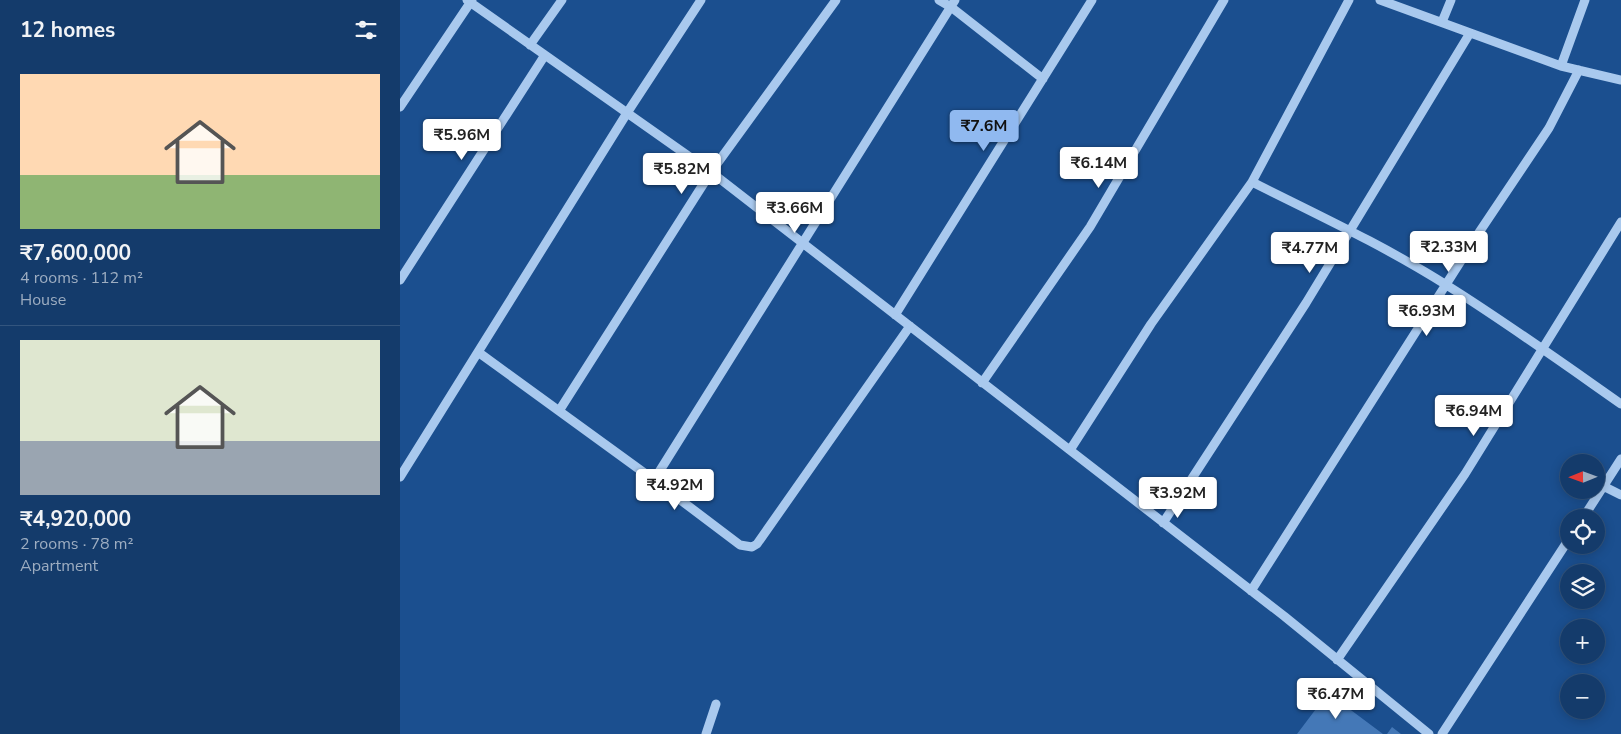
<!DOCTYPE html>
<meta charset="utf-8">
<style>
body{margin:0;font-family:"Nunito Sans",sans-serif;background:#1d4271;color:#f1f3f6;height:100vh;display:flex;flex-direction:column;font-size:19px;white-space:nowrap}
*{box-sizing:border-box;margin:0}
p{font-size:16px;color:#9dadc1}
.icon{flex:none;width:28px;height:28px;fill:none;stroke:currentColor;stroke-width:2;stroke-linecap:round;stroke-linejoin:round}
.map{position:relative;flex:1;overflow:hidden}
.panel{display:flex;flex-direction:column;background:#143b6b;width:400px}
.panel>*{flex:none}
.needle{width:32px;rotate:269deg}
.controls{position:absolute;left:1160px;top:454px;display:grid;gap:10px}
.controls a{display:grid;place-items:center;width:45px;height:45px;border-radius:50%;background:#143b6b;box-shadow:0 2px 12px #0003,0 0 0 1px #33557e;font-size:25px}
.price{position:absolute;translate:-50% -42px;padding:0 11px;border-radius:5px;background:#fff;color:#222;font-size:16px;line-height:32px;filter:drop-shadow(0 1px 2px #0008)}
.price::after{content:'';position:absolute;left:50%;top:30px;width:15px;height:11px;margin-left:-8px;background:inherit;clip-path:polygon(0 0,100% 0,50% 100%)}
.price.selected{background:#90b9f0;color:#111}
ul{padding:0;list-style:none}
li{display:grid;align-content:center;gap:10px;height:265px;padding:0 20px}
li+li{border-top:1px solid #33557e}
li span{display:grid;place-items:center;height:155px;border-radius:0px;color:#555}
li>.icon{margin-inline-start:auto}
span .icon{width:90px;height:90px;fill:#fffc;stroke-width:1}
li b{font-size:21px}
h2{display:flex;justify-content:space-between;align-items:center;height:60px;padding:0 20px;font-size:21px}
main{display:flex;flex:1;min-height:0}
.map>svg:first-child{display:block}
</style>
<main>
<section class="panel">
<h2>12 homes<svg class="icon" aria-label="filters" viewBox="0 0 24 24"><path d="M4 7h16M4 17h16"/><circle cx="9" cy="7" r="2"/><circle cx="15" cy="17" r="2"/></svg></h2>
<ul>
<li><span style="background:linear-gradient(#ffd9b3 65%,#8fb573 0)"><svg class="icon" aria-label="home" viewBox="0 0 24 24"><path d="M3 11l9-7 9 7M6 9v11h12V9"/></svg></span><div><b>₹7,600,000</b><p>4 rooms · 112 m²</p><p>House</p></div></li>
<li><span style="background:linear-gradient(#dfe7d0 65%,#9aa5b1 0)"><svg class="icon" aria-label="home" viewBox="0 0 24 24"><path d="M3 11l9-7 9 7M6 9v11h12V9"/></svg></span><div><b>₹4,920,000</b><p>2 rooms · 78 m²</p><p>Apartment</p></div></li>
</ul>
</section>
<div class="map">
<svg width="1221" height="734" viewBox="0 0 1221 734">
<rect width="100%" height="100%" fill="#1b4f8f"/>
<path fill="#4478b7" d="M928,693L983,734H897Z
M992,727L1001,734H987Z"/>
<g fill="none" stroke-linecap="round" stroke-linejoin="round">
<path stroke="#a9c9ee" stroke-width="9" d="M67,0L311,172L884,616L1029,734
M539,0L551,7L643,79
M980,0L1161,66L1221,80
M1042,22L1051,0
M130,45L162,0
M1161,66L1185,0
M0,107L72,0
M852,182C918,215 985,246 1048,286C1107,323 1164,364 1221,404
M0,280L145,55
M495,315L692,0
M78,352L227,113L301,0
M582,383L690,227L824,0
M159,411L311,172L436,0
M670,450L751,324L852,182L949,0
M0,477L78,352L254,480L340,545L352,547L357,544L510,326
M254,480L555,0
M1203,486L1221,495
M1183,518L1221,459
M763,523L906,303L1070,33
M851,591L1080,231L1149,128L1179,70
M937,660L1065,474L1221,222
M306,734L316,704
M1042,734L1169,539"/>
</g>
</svg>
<div class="controls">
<a><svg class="needle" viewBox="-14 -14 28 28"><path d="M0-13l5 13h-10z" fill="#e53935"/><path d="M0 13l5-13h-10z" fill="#9dadc1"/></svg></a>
<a><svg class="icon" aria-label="locate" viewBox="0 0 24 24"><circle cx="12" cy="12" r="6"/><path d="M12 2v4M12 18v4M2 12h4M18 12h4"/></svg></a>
<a><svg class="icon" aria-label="layers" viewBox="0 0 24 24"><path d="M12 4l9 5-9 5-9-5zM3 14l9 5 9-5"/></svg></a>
<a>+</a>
<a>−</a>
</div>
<b class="price selected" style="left:584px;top:152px">₹7.6M</b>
<b class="price" style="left:62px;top:161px">₹5.96M</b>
<b class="price" style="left:699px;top:189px">₹6.14M</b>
<b class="price" style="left:282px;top:195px">₹5.82M</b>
<b class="price" style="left:395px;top:234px">₹3.66M</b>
<b class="price" style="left:1049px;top:273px">₹2.33M</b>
<b class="price" style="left:910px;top:274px">₹4.77M</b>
<b class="price" style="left:1027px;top:337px">₹6.93M</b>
<b class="price" style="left:1074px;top:437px">₹6.94M</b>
<b class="price" style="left:275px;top:511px">₹4.92M</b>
<b class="price" style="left:778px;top:519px">₹3.92M</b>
<b class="price" style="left:936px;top:720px">₹6.47M</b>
</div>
</main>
